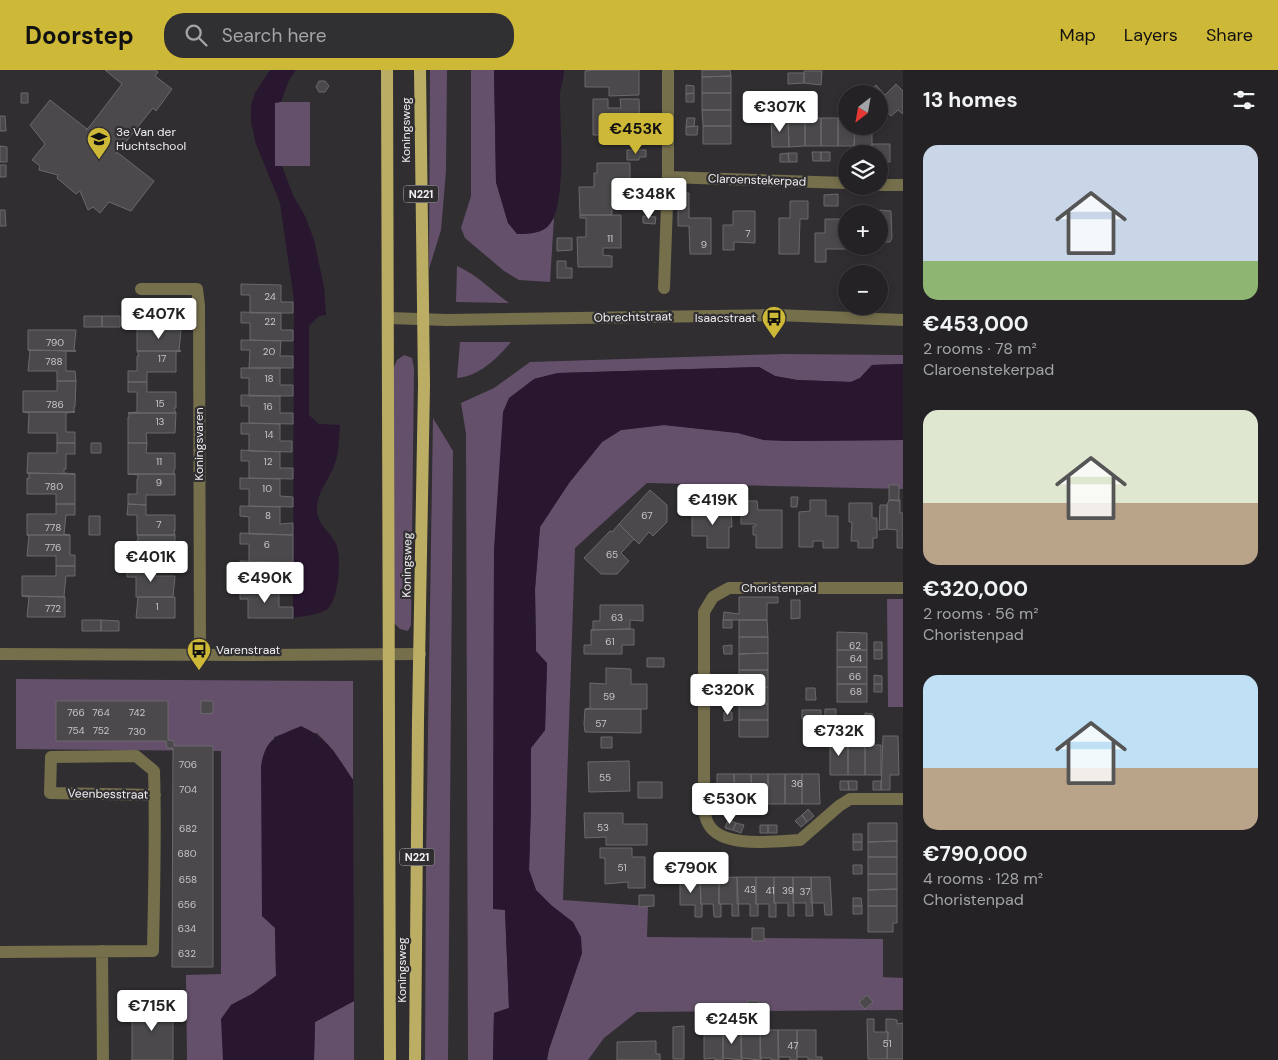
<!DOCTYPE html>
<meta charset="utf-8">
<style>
body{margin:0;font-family:"DM Sans",sans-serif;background:#302f32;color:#f1f3f6;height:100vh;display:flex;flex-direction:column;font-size:19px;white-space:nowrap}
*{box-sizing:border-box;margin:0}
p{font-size:16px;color:#a3a4a7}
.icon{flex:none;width:28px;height:28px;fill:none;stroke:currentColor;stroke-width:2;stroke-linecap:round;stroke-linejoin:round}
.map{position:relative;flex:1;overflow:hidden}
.panel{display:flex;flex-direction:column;background:#242225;width:375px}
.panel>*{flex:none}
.needle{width:32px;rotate:211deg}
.buttons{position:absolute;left:838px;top:15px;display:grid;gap:10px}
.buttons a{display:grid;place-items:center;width:50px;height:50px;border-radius:50%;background:#242225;box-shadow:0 2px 8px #0003,0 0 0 1px #413f42;font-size:25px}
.price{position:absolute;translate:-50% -42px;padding:0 11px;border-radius:5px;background:#fff;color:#222;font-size:16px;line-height:32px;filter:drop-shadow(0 1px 2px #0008)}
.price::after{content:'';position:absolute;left:50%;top:30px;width:15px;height:11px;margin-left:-8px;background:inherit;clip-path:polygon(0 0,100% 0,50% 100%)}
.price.current{background:#ceb837;color:#111}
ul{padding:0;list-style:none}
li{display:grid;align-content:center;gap:10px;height:265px;padding:0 20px}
li span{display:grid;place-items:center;height:155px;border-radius:15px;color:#555}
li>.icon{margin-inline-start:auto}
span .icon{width:90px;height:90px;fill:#fffc;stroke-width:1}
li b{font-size:21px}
h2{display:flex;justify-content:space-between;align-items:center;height:60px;padding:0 20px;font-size:21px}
header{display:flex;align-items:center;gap:30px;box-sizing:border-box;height:70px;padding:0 25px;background:#ceb837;color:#111}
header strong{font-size:24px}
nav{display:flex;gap:28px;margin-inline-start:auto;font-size:18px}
.search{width:350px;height:45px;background:#302f32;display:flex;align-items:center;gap:12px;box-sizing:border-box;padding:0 18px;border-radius:20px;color:#a3a4a7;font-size:19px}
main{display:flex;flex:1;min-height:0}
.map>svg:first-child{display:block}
</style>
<header>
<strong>Doorstep</strong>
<div class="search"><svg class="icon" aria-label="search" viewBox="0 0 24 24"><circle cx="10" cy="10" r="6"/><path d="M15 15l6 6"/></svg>Search here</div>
<nav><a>Map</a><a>Layers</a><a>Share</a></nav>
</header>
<main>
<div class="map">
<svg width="903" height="990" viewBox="0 0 903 990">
<rect width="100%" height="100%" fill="#302e31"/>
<path fill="#64506b" d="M430,0H447L446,101L441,160L429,199Z
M471,0H494L496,112L508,153L546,158L554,148L550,212L519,210L504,201L465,168L461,158L471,126Z
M275,32H310V96H275Z
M457,196C478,205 492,221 509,233L456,232Z
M460,272H511C497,288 480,306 457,308Z
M783,284L903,285V294L872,295L860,308L851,312L797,310L775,306L759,297L558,303L534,309L494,479L493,838L505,840L509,938L494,943L493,990H468L466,364L461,333L494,318L530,292Z
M404,285L412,288L414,298L411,555L408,561L400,559L394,553L393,299L397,290Z
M433,348L453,381L448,990H425L426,788Z
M664,355L738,363L764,370L791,371L903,370V419L647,413L575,478L563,830L648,836L647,867L883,869V907L903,908V940L637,942L604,968L588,990H547L549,979L582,883L551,835L536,820L529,800L531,734V678L545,660L547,594L536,582L535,519L540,457L569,413L602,372L621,360Z
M887,529H903V637H888Z
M16,609L353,611V710L333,680L317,663L280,665L274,667L262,788V846L275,857L276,906L252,924L231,935L223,978V990H187L186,905L221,904V681L16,679Z
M354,931V990H314L315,952Z"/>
<path fill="#29162f" d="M270,0H296L289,10L281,32L275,33V96H282L293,125L305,146L314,170L324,217L326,245L319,246L309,256V345L319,354L340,355C339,369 339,384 334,396C328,411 317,422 317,438C316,454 330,461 336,474C342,487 339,532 326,540C317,545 303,546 293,548L294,230L280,133L256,74L251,52V35L255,23Z
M494,0H564C564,8 561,15 560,23C559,51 569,141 546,158C538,164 526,164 517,164L508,153L496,112Z
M903,294V370L791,371L764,370L738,363L664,355L621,360L602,372L569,413L540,457L535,519L536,581L547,593L545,660L531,678V734L529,800L536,820L551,835L573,852L581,867L582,883L549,979L547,990H493L494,943L509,938L505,840L493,839L494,479L503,342L509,328L534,309L558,303L759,297L775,306L797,310L851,312L860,308L872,295Z
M301,656C329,669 336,685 353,710L354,931L315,952L314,990H223L221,949L231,935L252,924L276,906L275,858L262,846L261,696C266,667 276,667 301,656Z"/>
<path fill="#4b494c" stroke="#6c696d" d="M105,0H155L158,2L155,6L172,19L156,41L153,38L116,84L117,82L154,111L131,141L109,132L100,143L93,137L88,140L80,121L76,124L57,108L58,105L39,100L40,96L32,90L45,74L30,55L50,30L87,59L86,60L90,56L122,14Z
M593,0H639V25L609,26V17H585V1Z
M702,0H730L731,6L702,7Z
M804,1H822L821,15L804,13Z
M788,3H804V13L788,14Z
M731,6V23H702V7Z
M319,11H325L329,16L325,22H319L316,17Z
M896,14L903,21V44L898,40L891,46L879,34V24L868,23L876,15L885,25Z
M686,15L694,16V23L686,24Z
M21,23H28V33H21Z
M694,23V32H686V24Z
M702,23H731V40H702Z
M593,29H608V38H621L620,29H639L640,64L623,65V74H615V65H593Z
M702,40H731V56H703Z
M0,46H5L6,61H0Z
M846,47V56H855L854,76H838V48Z
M687,48H695L694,56L686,57Z
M771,48H788L789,77H772Z
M788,48H805V76L789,77Z
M805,48H821V76H805Z
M821,48H838V76H821Z
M698,56L697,65H686V57Z
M703,56H731V74H703Z
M855,56H872V76H854Z
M872,74H890V92H879V84H872Z
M0,76L7,77V92H0Z
M627,80H646V87H639V90H627Z
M812,82H821V91H813Z
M821,82H830V91H821Z
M788,83H797V92H789Z
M788,83L789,92H780V84Z
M597,93H630V126L612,127V145H580L579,117H594V103H597Z
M0,95H6V107H0Z
M678,123H689V148H711V184H690L689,156H678Z
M838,124V136H824V125Z
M790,131H808V149H800L799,184H779V148H790Z
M0,140H5L6,156H0Z
M880,140L891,141L892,168L890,172H879V144H870L873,141L877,142Z
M733,141H755V173L734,172V180H723V155H733Z
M580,145H621V178H603V185L612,186V197H578L577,167H586V148H580Z
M643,146L656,147L655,154L643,153Z
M825,149H846V179H826V192H815V163H825Z
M557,168H572V180L557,181Z
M879,174V178L875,181L862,180V176H879Z
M557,191H566V198H572V208H557Z
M241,214L281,215V232H293V243H250V225H241Z
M241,242L281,243V260H293V271L250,270V253H241Z
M84,246H102V257H84Z
M102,246H120V257H102Z
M28,260H76L74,280L76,281L28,280Z
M137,260H181L179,281H181H137Z
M241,270L281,271L280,286H293V298H249L250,280H241Z
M28,280L76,281H66V301H75L76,311H57V301H28L30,281Z
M137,281H181L176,282V302H147V312H128V301H137V286H139Z
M241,298H280V315H293V326H249V308H241Z
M57,311H76L75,337H74V342H75H23V321H57Z
M128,312H147V322H176V338H174L176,343H128L137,342V322H128Z
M241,325L280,326V343H293V354L249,353V336H241Z
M23,342H75L66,343V362H75V373H57V363H28L29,343Z
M128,343H176L175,363H146L147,373H128V347H129V343Z
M241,353L280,354V371H292V382L249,381V364H241Z
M57,373H75V384H66V399H64V403L75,404L27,403L28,383H57Z
M91,373H101V383H91Z
M128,373H147L146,383H175V399H174V404H175H128Z
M241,380L280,382V398H293V409L249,408V391H241Z
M27,403L75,404V434H56V424H27V408L29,409V404Z
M128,404H175V425H146V435L128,434V424H137V409H138V405Z
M240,408L280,409V426L293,427V437L249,436V419H240Z
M889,415H899V431L889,430Z
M650,420L667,435V452L653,466L649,462L639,474L619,454Z
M791,427H798L797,437H791Z
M810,430H826V446H838V478H823V471H813V477H799V442L810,441Z
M889,430H900V443H903V478H897V460L887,459V435Z
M741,431H757L758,440H782V478H756V465H753V456H756V454H741Z
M849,433H872V448H877V468H873V478H858V471H851L852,452H849Z
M56,434H75V445H66L64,464L70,465H27V444H56Z
M128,434L146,435V445H175V461L174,460L175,465H137V445H127Z
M880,435H887V459L879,460Z
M240,436L280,437V454L293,453V465L249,464V447L240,446Z
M692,438H731L732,457H729V478H707V466H692Z
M89,446H100V465H89Z
M619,454L634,469L621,483L629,491L617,504H601L584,488L610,461L612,462Z
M240,463L293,465V492H249V474H240Z
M27,465H70V485H75V496H56V486H27L29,466Z
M137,465H175V486H146V496H127V485H137V470H138V466Z
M240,491L279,492V509H293V520L249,519V502H240Z
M56,496H75V506H66L64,526L65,527L22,526V506H56Z
M127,496H146V506H175L173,527H136V507H127Z
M240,519L279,520V537H293V548H248V529H240Z
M22,526L65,527V547H27L29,527Z
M138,527H175V548H136Z
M739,527H778V533H767V550H723L724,542L739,544Z
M791,530H800V548L791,549Z
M600,535H643V551L630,550V559L591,560L593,559V551H600Z
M82,550H101V561H82Z
M101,550L119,551V561H101Z
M723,550H732V558H723Z
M739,550H767L768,567H739Z
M630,559H634V575H622V584H584V575H591V560Z
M837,562L867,563V580H837Z
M739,567H768V583L739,584Z
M874,572H882V580H874Z
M732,575V584H724L723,576Z
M837,580H867V597H837Z
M874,580H882V589H874Z
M768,583V600H739V584Z
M647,588H664V597H647Z
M837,597H867V614H837Z
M606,598L631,599V614H647V639H585L590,638V613L606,614Z
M739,600H768V617H739Z
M874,605L882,606V614H874Z
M732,608V617H724L723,609Z
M837,614H867V632H837Z
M874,614H882V622H874Z
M724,617H732V625H724Z
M739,617H768V634H739Z
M806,618H815L816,630H806Z
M56,631H168V670L174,671V676H213V897H172L173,678H167L166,671H56Z
M201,631H213V643L201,644Z
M739,634H768V650H739Z
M585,639H641V663L585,662L584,654Z
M825,639H836V650L825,649Z
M802,640H821V650L802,649Z
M724,642H732V650L724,651Z
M865,643L873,644V653H865Z
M739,650H768V667H739Z
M883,666H898L899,705H890V720H881Z
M601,667H612V678H601Z
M830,668H846V675H848V705H830Z
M848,675H865V705H848Z
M865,675H881V705H865Z
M629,691L630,721L589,722L588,692Z
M717,704H734L735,734H717Z
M734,704H751L752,734H735Z
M751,704H768V734H752Z
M768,704H785V734H768Z
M785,704H802V734H785Z
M802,704H819L820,734H802Z
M840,711H848L849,720H840Z
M848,711H857V720H849Z
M873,711H881V720H873Z
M638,712H662V728H638Z
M808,739L814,746L807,752L802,745Z
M584,743H623V754H647V775H606V767L585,768Z
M802,745L807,752L801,757L795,751Z
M728,750L736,753L733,760L725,758Z
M736,753L744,755L741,763L733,760Z
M868,753H897V771L868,772Z
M760,755H768V763H760Z
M768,755H777V763H768Z
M853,764H862V772H853Z
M897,771V787H868V772Z
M853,772H862V780H853Z
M600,778H632V787H645V818H628V812L605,814V788H600Z
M868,787H897V804H868Z
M853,795H862V804H853Z
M868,804H897V819L868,820Z
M737,807H756V834H758V846H750V834H737Z
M737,807L739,846H732V834H719V808Z
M756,807H774V833H776V847H769V834H756Z
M774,807H793L794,846H788V833H774Z
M793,807H811L813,846H806V833H793Z
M811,807H830L832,845H825L824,833H811Z
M680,808H700L701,834H702V847H695V835H680Z
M700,808H719V834H721V847H714L713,834H701Z
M897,819V836H868V820Z
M639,825H654V836L639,837Z
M853,828H861L862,836H853Z
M853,836H862V844H853Z
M868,836H897V853H893V862H868Z
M752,858H764V871H752Z
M867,925L873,932L865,939L859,932Z
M747,931H759V942H747Z
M132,934H173V990H132Z
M867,949H874V962H888L887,989H868Z
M886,949H892L897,950V954L903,953V989H887L888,962H886Z
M684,956V989H673V957Z
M704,960H723V990H715V988L704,989Z
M723,960H741L742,990L723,988Z
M741,960H760L761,990L741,988Z
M760,960H778L779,990H771V988H760Z
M778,960H797V990H790V987H778Z
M797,960H816V987H822V990H808V987H797Z
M656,971V984H660V990H617V972Z"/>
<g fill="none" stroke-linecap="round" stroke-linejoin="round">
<path stroke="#756f4c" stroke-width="12" d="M668,107L846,113
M879,115H903
M664,218L668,107V0
M141,219H197L199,236L200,585
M389,248L447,250L776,245L903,250
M903,518H729L713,527L704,542V740C705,745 706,751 709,755C723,779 776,771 800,770L839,736L850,729H903
M0,584L246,585L420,584
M102,881L103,990
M0,882L153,881C154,821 156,761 154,701L136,686L51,687L50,723L155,725"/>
<path stroke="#bbae64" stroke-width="12" d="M387,0L390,990
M415,990L418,650L424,315L420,0"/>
</g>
<defs>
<symbol id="school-pin" viewBox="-11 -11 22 30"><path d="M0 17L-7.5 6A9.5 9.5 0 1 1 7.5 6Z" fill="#ceb837" stroke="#302e31"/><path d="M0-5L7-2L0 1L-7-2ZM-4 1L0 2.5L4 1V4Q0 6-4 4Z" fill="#111"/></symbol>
<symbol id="bus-pin" viewBox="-11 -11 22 30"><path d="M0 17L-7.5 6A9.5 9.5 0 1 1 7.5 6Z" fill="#ceb837" stroke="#302e31"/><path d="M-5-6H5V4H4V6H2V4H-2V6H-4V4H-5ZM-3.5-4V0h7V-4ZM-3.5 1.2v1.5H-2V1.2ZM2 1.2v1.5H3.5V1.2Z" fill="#111"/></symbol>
</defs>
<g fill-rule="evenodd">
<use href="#school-pin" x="85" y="55" width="28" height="38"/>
<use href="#bus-pin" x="760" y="234" width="28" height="38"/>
<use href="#bus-pin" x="185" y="566" width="28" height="38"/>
</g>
<g text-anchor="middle" stroke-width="4.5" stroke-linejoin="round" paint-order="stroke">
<g font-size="10" fill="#c6c5c7">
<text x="748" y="167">7</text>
<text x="610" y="172">11</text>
<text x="704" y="178">9</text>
<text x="270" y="230">24</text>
<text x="270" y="255">22</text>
<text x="55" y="276">790</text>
<text x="269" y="285">20</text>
<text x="162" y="292">17</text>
<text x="54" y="295">788</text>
<text x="269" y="312">18</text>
<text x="160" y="337">15</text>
<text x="55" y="338">786</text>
<text x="268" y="340">16</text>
<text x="160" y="355">13</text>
<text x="269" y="368">14</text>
<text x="159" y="395">11</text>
<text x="268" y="395">12</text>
<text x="159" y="416">9</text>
<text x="54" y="420">780</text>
<text x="267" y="422">10</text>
<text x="268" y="449">8</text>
<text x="647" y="449">67</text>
<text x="159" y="458">7</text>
<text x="53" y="461">778</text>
<text x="267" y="478">6</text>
<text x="53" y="481">776</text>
<text x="612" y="488">65</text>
<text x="157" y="540">1</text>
<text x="53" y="542">772</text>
<text x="617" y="551">63</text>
<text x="610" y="575">61</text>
<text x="855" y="579">62</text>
<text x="856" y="592">64</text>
<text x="855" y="610">66</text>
<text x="856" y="625">68</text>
<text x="609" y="630">59</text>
<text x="76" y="646">766</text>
<text x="101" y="646">764</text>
<text x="137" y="646">742</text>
<text x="601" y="657">57</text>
<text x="76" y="664">754</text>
<text x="101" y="664">752</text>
<text x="137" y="665">730</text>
<text x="188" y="698">706</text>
<text x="605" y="711">55</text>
<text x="797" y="717">36</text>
<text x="188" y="723">704</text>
<text x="603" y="761">53</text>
<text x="188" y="762">682</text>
<text x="187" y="787">680</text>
<text x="622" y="801">51</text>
<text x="188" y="813">658</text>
<text x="750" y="823">43</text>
<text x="770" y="824">41</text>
<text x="788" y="824">39</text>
<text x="805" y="825">37</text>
<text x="187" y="838">656</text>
<text x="187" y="862">634</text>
<text x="187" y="887">632</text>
<text x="887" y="977">51</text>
<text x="793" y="979">47</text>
</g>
<g fill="#302e31" stroke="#b6b4b7" stroke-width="1">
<rect x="403.5" y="115.5" width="35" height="17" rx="4"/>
<rect x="399.5" y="778.5" width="35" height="17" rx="4"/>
</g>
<g font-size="11" font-weight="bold" fill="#efeef0">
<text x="421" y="128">N221</text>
<text x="417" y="791">N221</text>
</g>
<g font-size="12" fill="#efeef0" stroke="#302e31">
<text transform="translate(406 60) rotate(-90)" y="4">Koningsweg</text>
<text transform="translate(757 110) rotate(2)" y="4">Claroenstekerpad</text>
<text transform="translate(633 247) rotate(-1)" y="4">Obrechtstraat</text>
<text transform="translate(199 374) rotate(-90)" y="4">Koningsvaren</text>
<text transform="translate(407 495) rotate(-89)" y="4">Koningsweg</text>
<text x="779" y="522">Choristenpad</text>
<text transform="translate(108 724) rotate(1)" y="4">Veenbesstraat</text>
<text transform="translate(402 900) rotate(-90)" y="4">Koningsweg</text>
</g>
<g font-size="12" fill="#efeef0" stroke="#302e31" text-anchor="start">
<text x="116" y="66">3e Van der<tspan x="116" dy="14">Huchtschool</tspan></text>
<text x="756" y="252" text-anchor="end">Isaacstraat</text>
<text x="216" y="584">Varenstraat</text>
</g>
</g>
</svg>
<div class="buttons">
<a><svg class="needle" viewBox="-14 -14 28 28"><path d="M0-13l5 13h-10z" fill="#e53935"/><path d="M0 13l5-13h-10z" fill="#a3a4a7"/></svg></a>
<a><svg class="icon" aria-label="layers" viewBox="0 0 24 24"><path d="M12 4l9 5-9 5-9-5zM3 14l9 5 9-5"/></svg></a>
<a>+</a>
<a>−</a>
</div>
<b class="price" style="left:780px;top:63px">€307K</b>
<b class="price current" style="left:636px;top:85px">€453K</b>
<b class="price" style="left:649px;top:150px">€348K</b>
<b class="price" style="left:159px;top:270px">€407K</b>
<b class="price" style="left:713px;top:456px">€419K</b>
<b class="price" style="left:151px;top:513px">€401K</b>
<b class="price" style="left:265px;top:534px">€490K</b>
<b class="price" style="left:728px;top:646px">€320K</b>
<b class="price" style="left:839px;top:687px">€732K</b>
<b class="price" style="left:730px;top:755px">€530K</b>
<b class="price" style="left:691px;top:824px">€790K</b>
<b class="price" style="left:152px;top:962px">€715K</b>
<b class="price" style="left:732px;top:975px">€245K</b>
</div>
<section class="panel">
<h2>13 homes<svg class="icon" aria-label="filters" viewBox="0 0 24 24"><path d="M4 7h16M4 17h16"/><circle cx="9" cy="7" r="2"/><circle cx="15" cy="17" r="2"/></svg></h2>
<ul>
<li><span style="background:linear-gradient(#c9d6e8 75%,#8fb573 0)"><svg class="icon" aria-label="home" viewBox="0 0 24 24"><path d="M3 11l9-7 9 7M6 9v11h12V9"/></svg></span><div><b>€453,000</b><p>2 rooms · 78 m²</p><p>Claroenstekerpad</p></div></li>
<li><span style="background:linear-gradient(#dfe7d0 60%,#b9a48a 0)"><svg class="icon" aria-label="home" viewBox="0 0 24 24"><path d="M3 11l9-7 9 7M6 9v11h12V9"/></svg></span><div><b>€320,000</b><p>2 rooms · 56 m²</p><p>Choristenpad</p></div></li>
<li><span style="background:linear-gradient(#bfe0f5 60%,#b9a48a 0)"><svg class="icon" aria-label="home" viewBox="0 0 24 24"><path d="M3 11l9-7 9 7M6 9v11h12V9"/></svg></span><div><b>€790,000</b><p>4 rooms · 128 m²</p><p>Choristenpad</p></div></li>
</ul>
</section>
</main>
